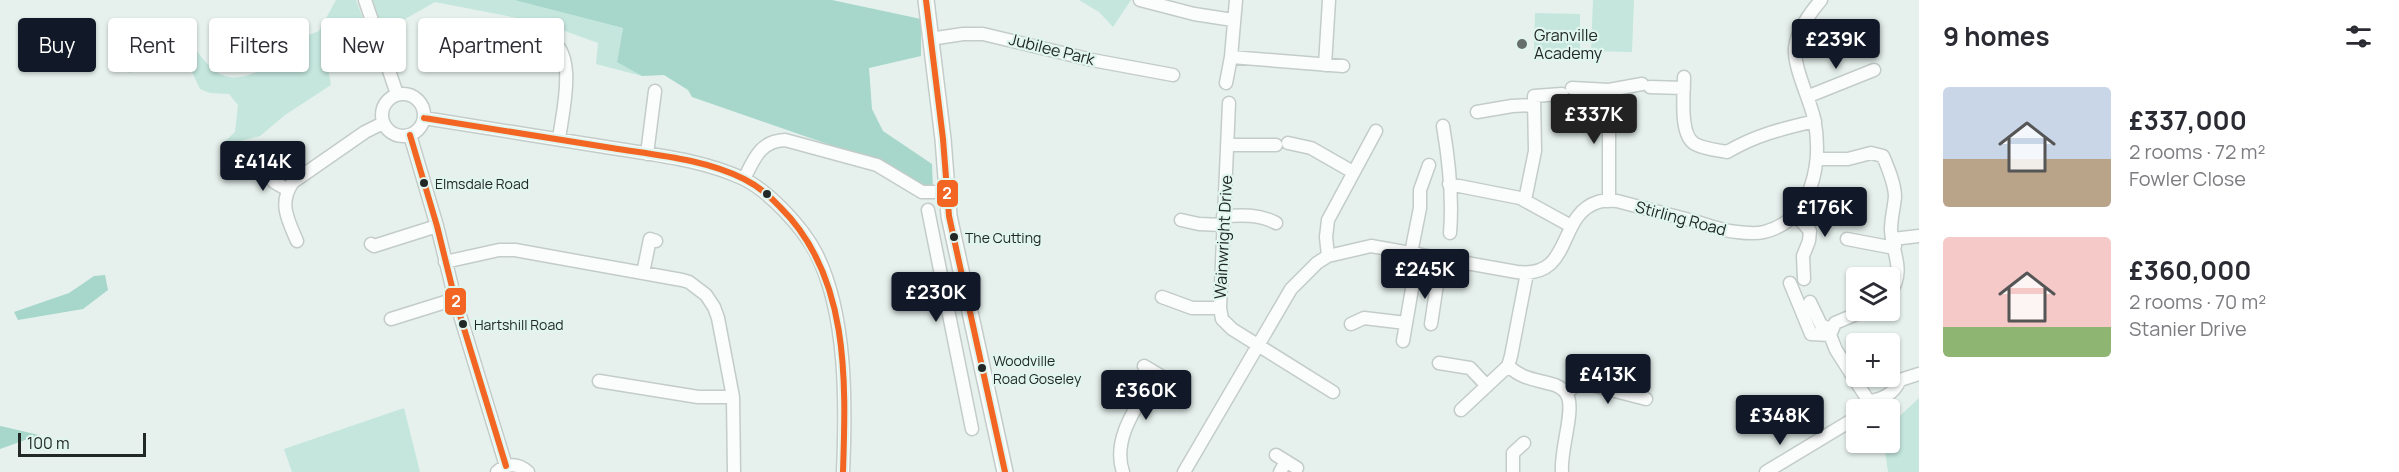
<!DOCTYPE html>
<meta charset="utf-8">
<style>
body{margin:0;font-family:Manrope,sans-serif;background:#f2f2f3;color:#2b2b33;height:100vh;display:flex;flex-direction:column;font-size:22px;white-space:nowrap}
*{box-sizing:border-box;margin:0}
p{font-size:20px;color:#7c7c81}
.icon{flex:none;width:33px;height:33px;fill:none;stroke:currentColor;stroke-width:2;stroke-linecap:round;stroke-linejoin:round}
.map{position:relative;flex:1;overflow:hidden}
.panel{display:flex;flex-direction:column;background:#fff;width:480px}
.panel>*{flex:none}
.top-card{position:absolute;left:18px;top:18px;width:570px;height:54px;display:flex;gap:12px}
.tools{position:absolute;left:1846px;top:267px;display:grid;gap:12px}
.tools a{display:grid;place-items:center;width:54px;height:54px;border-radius:6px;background:#fff;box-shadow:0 2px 4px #0004;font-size:30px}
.scale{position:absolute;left:18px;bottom:15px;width:128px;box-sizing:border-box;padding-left:6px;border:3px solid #212826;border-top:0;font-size:16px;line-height:21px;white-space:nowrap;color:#212826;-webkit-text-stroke:4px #e1f5ef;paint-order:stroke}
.price{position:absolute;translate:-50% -51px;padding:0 14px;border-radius:6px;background:#111827;color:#fff;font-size:20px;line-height:39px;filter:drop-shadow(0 2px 3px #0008)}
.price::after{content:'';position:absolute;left:50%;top:36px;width:18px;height:14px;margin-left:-9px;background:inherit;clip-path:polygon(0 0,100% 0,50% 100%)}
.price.on{background:#222;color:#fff}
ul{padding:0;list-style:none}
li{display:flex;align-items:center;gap:18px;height:150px;padding:0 24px}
li span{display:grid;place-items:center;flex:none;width:168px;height:120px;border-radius:6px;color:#555}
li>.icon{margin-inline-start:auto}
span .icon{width:72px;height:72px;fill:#fffc;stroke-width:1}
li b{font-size:26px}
h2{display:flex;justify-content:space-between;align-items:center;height:72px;padding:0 24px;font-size:26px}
.pill{padding:0 21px;border-radius:6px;background:#fff;box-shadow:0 2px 4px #0004;font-size:21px;line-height:54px}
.pill.on{background:#111827;color:#fff}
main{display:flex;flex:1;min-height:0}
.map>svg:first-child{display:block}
</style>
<main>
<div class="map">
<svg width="1919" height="472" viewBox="0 0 1919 472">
<rect width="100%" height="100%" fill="#e6f1ed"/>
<path fill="#c4e6dd" d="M336,0H356L365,24L324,46L331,85L285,115L260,136L220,146L235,132L238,105L229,94L210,93L200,89L189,66L176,62L128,73L141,55L178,45L194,47C214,75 227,86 261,70L265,52L319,31Z
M371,0H514L623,28L617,61L642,76L596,64L598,43L543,23L435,2L384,31Z
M1079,0H1131L1113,27L1099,12Z
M1593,0H1634L1632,52L1591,51Z
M1535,13L1580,14V51H1534Z
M1919,398V472H1888L1885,451L1881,443L1890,442V425Z
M404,408L420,472H292L284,449Z"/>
<path fill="#a6d7ca" d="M514,0H832L921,19V56L869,68L872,109L883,131L932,164L933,190L924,189L879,162L692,97L688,90L664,75L642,76L617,62L623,28Z
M105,275L108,290L83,309L18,320L14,312L69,293L94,276Z
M0,426L5,427L39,435L0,449Z"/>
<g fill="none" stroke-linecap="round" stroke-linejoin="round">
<defs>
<path id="minor" d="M365,0L397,94
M1140,0L1194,14L1233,20
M476,29C499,32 524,32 545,38C580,48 562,113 559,139
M930,39L963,34H983L1092,60L1173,75
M1231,57L1343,66
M1325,65L1329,0
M1684,77C1684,94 1679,135 1695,144C1704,149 1717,150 1727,152C1756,135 1781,129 1815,121
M1226,83L1231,57L1236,0
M1650,87L1684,88
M1572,88L1609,90L1642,84
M1609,90V201
M382 115a21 21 0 1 1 42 0a21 21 0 1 1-42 0Z
M1809,96L1874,70
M1229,103L1220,308L1222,319L1232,329L1333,392
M1477,112L1512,106L1534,105
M424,118C487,128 549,138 612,148C656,155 704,160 744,179C770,192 803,228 816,253C847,314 846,405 843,472
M1443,126C1449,161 1453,197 1450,233
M410,135L437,226L455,299L506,466
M1288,143L1311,148L1353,172
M1227,145H1276
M647,154L655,91
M1817,159H1848L1871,153L1883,156C1888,168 1895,184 1895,197C1894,208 1891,218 1891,230C1892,253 1906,270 1890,293
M264,167L274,182L288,190
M744,179C754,159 760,141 785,140L877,165L922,192H946
M1449,184L1520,198L1571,226
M1525,200L1535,151L1534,96L1562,94
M928,210L972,429
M1795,214L1810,231L1809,241L1803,256L1804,279
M1223,216C1242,215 1259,214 1276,223
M1181,220L1199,224L1223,225
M1847,239L1889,247L1895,246
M1893,239L1919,236
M297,241C288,220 278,203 293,182L365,132L383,123
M371,244L374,246L437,226
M1411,253L1420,208V190L1429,165
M1328,256L1326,237L1328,220L1376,131
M445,262L499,250H515L682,280L689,282L706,295L714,307L718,318L733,397L734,472
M643,273L650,239L656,241
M1790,283L1811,334L1830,335
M1162,297L1192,308H1220
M1810,302L1821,325L1831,329
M391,319L455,299
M1351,324L1364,318L1406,323
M1431,324L1441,258
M1403,341L1418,254
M1439,363L1470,368L1487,386
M1144,366L1169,381
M1508,366C1524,380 1535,379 1555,385C1560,387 1566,391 1568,397C1574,413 1560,451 1562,472
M599,381L698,397H733
M1566,393L1580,382L1646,399
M1867,402C1883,399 1893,395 1900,380L1919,374
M1461,410L1508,366L1511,356L1527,273
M1865,410L1867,402L1866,397L1836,350L1830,335L1835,323L1866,310
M1276,455L1297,468
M497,472C507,463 518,463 528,472
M1123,472C1111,437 1140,403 1156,373
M1184,472L1291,289L1317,263L1328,256L1371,246L1517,272C1574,279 1556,215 1598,202C1604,200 1611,201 1617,201C1644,208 1670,215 1697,222C1710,226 1724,231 1737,232C1745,233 1756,234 1764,232C1813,220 1823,161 1814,118C1809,97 1794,69 1795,48C1797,30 1810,13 1821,0
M1280,472L1286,461
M1513,472V453L1524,443
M1766,472L1857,417"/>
<path id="major" d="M926,0L943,139L949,216L1005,472"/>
</defs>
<use href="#minor" stroke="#c3ccc9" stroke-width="15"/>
<use href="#major" stroke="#c3ccc9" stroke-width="18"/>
<use href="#minor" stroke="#fbfdfc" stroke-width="12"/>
<use href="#major" stroke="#fbfdfc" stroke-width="15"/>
<defs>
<path id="bus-1" d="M926,0L943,139L949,216L1005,472
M424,118C487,128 550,138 612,148C656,155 704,159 744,179C758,186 770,196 780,207C850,276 846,381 843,472
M410,135L437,226L455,299L506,466"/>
</defs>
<use href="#bus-1" stroke="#e1f5ef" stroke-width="10"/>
<use href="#bus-1" stroke="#f26522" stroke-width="6"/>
</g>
<circle fill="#666e6c" stroke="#e1f5ef" stroke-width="2" cx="1522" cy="44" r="6"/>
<g fill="#212826" stroke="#e1f5ef" stroke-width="2">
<circle cx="424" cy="183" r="5"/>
<circle cx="767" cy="194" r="5"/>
<circle cx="954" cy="237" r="5"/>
<circle cx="463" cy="324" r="5"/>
<circle cx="982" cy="368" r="5"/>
</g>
<g text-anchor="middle" stroke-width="4.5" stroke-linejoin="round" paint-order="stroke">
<g font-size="14" fill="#212826" stroke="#e1f5ef" text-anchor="start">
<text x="435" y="189">Elmsdale Road</text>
<text x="965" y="243">The Cutting</text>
<text x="474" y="330">Hartshill Road</text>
<text x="993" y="366">Woodville<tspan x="993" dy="18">Road Goseley</tspan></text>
</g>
<g font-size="16" fill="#212826" stroke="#e1f5ef" text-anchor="start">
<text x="1534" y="41">Granville<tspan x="1534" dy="18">Academy</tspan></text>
</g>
<g font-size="16" fill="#212826" stroke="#e1f5ef">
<text transform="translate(1052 49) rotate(14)" y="6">Jubilee Park</text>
<text transform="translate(1681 218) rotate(15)" y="6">Stirling Road</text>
<text transform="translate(1223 237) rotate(-87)" y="6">Wainwright Drive</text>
</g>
</g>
<g stroke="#e1f5ef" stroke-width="2">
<rect x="936" y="179" width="23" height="29" rx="6" fill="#f26522"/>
<rect x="444" y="287" width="23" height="29" rx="6" fill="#f26522"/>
</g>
<g font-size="16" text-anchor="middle" font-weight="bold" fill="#fff">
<text x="947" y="199">2</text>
<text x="456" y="307">2</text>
</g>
</svg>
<div class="tools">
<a><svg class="icon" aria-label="layers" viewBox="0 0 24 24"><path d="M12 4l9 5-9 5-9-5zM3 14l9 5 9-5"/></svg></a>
<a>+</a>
<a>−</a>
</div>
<div class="scale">100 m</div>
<b class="price" style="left:1836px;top:70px">£239K</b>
<b class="price on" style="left:1594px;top:145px">£337K</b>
<b class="price" style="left:263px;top:192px">£414K</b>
<b class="price" style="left:1825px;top:238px">£176K</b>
<b class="price" style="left:1425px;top:300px">£245K</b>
<b class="price" style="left:936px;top:323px">£230K</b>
<b class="price" style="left:1608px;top:405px">£413K</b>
<b class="price" style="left:1146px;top:421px">£360K</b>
<b class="price" style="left:1780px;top:446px">£348K</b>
<div class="top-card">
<a class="pill on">Buy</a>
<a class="pill">Rent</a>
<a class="pill">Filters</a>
<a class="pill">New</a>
<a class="pill">Apartment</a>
</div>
</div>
<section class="panel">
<h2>9 homes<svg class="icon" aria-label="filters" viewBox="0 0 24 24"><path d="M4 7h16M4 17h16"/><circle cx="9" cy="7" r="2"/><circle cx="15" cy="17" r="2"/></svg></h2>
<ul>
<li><span style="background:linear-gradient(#c9d6e8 60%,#b9a48a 0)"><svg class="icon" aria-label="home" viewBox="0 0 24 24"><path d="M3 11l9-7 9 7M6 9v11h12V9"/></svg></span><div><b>£337,000</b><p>2 rooms · 72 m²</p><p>Fowler Close</p></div></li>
<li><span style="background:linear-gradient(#f6c9c9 75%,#8fb573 0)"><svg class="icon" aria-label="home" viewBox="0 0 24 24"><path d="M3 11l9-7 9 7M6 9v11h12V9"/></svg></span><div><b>£360,000</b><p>2 rooms · 70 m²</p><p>Stanier Drive</p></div></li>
</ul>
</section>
</main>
